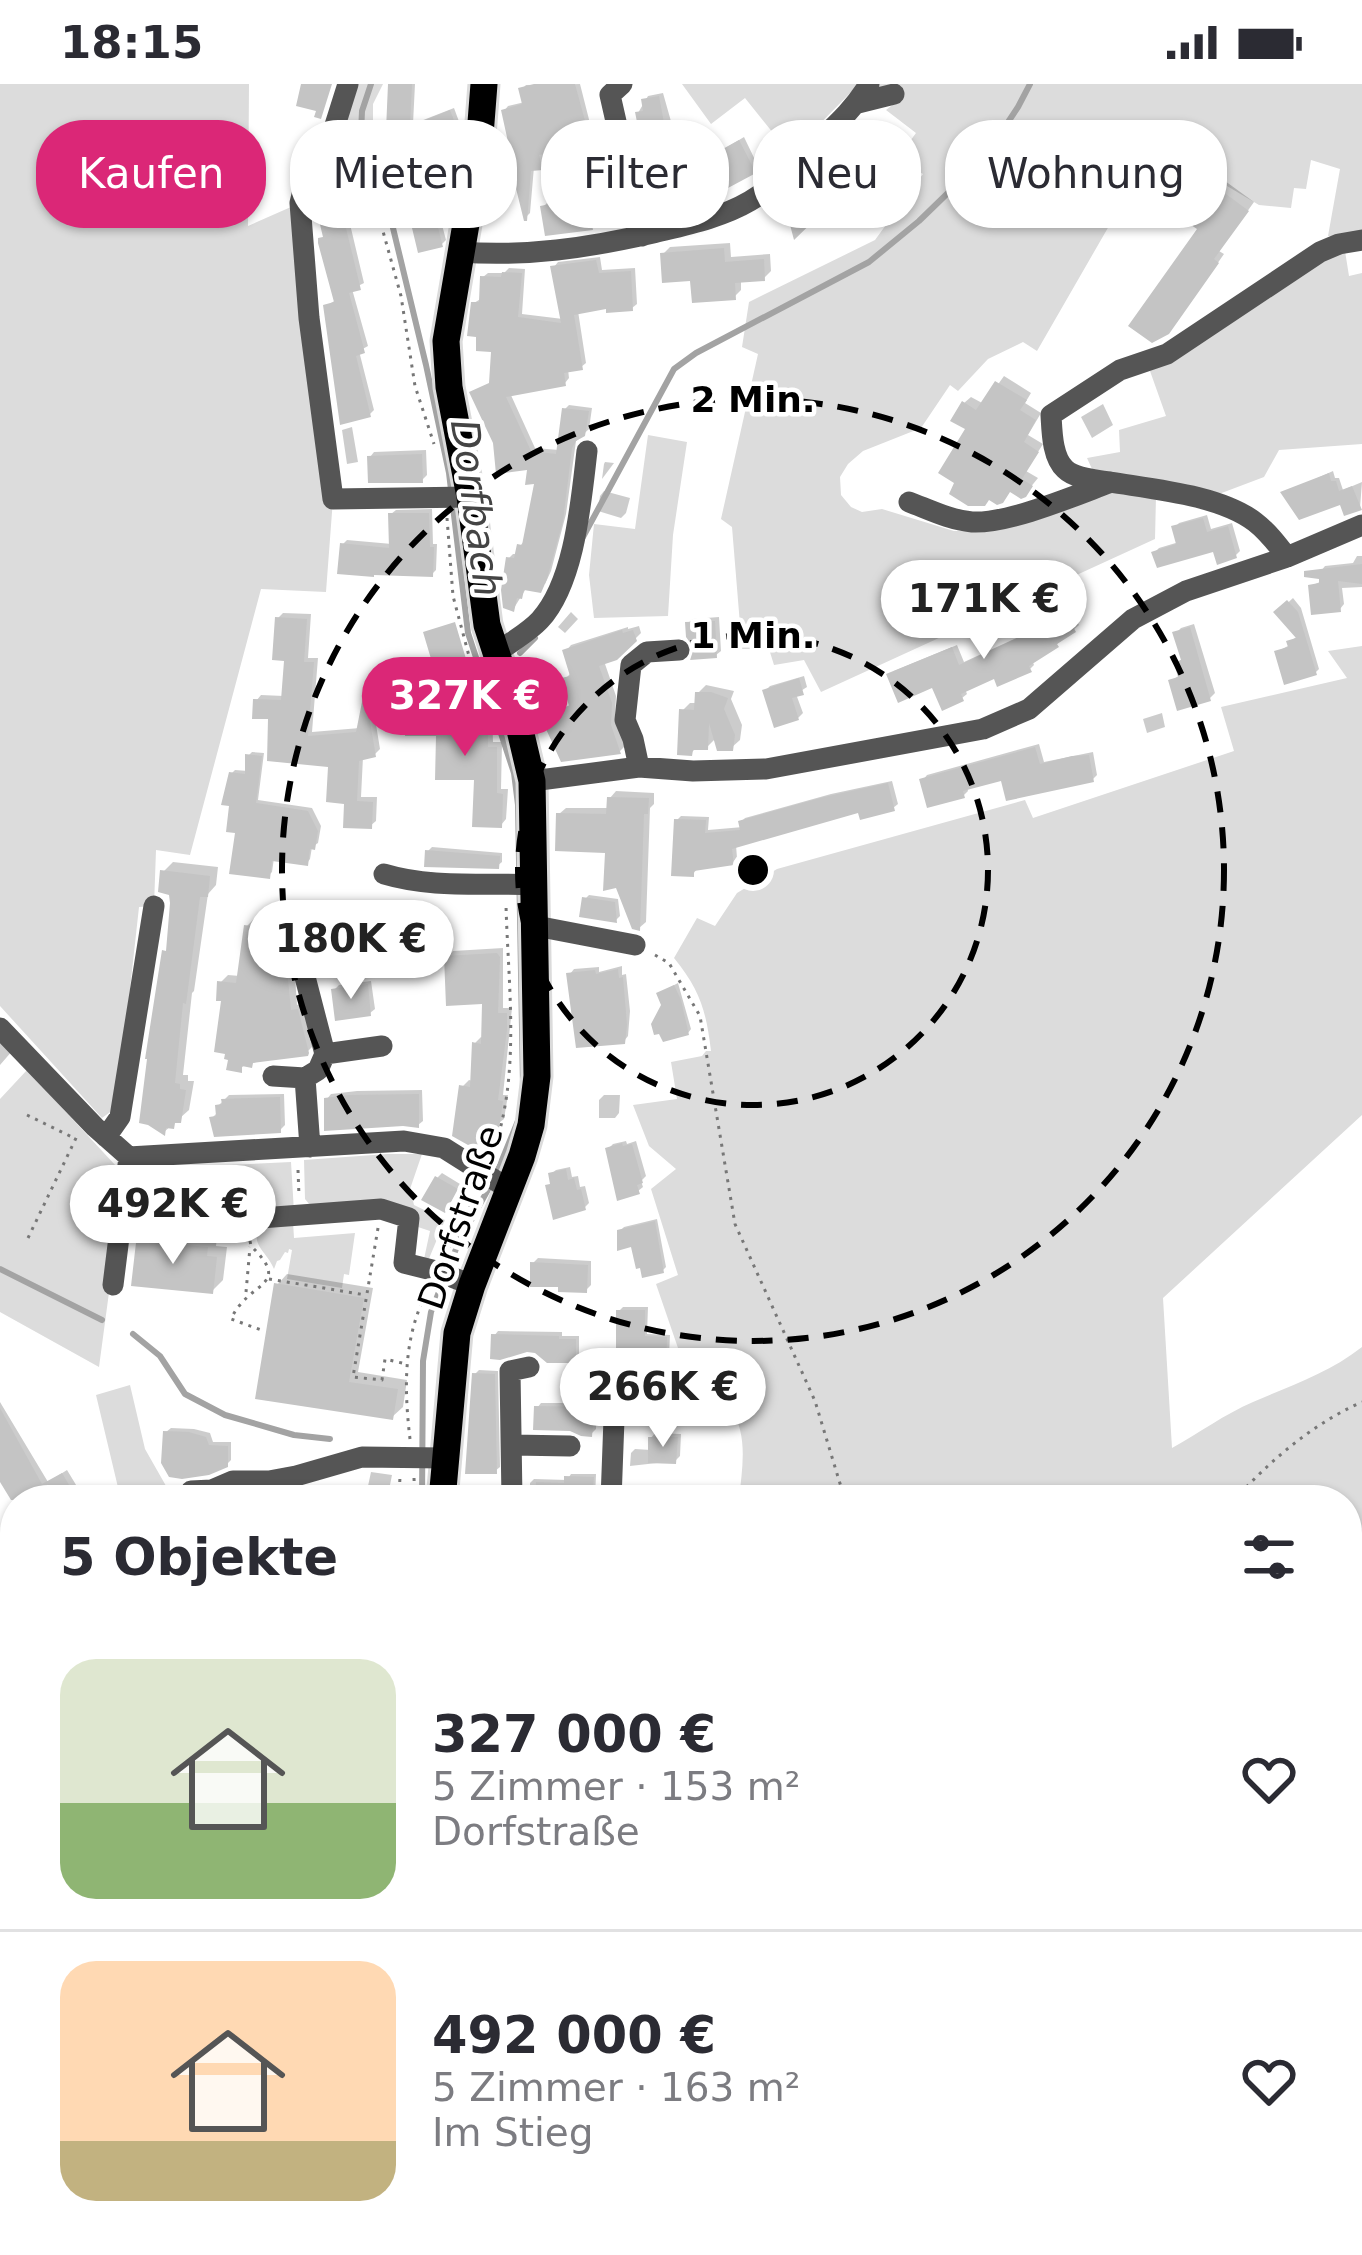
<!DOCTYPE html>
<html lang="de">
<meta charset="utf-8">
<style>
body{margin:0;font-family:"DejaVu Sans",sans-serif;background:#f2f2f3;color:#2b2b33;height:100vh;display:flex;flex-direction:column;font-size:45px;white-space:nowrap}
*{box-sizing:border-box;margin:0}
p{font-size:39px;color:#7c7c81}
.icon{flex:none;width:66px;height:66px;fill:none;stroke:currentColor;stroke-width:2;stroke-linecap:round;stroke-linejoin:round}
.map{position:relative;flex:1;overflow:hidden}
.details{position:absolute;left:0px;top:1401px;width:1362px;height:771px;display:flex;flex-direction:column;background:#fff;border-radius:48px 48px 0 0;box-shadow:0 3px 9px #0004}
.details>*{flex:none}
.top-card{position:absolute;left:36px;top:36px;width:1290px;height:108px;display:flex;gap:24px}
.price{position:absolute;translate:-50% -102px;padding:0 27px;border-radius:42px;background:#fff;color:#222;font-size:39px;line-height:78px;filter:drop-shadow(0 3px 6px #0008)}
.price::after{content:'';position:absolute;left:50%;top:72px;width:36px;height:27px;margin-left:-18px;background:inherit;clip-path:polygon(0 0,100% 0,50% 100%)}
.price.on{background:#db2777;color:#fff}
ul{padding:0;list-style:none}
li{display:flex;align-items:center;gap:36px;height:300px;padding:0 60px}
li+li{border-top:3px solid #e1e1e2}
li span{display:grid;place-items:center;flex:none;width:336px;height:240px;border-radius:36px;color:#555}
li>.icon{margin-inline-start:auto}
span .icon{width:144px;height:144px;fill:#fffc;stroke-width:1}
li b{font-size:51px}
h2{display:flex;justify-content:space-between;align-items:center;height:144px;padding:0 60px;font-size:51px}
.pill{padding:0 42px;border-radius:48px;background:#fff;box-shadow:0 3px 9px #0004;font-size:42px;line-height:108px}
.pill.on{background:#db2777;color:#fff}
.status{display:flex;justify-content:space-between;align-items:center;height:84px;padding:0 60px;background:#fff;direction:ltr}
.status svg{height:33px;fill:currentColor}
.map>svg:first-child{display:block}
</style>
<div class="status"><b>18:15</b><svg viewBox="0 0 49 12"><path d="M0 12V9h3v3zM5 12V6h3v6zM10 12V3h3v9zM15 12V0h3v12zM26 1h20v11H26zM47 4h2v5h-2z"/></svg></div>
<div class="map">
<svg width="1362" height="2171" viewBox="0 0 1362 2171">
<rect width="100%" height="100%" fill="#fff"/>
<path fill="#dcdcdc" d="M0,0H249L248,142L300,119L333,415L326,508L261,505L190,771L156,766L154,822L139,823L117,1023L102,1034L0,922Z
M358,0H383L373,20V64L359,70C338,45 350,28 358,0Z
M682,0H859L790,70L745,14L711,40Z
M874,0H1362V149L1343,154L1328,152L1340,85L1311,76L1306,105L1294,104L1291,124L1259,121L1217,96L1188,138L1152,115L1137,119L1113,135L1037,267L1023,258L988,275L958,307L950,301L921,344L863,367L848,380L840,393L841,411L851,423L862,428L882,425L954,447H978L1110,404L1156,412L1155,455L821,608L804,576L774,581L769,565H742L732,443L721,435L758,270L742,263L749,218L875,156L923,90L897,75L916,49L886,26L901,14Z
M1345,167L1349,192L1362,189V360L1279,366L1264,393L1219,410L1092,385L1087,374L1120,368L1119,346L1166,332L1150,287L1221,246L1307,182Z
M648,351L687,358L673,451L668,532L594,534L589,491L594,440L635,445Z
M1362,562V1031L1163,1214L1172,1364C1199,1349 1225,1330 1253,1318C1292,1301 1329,1289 1362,1263V2171H905L910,2157H1347V1416H739C742,1384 749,1351 730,1323L700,1328L656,1200L678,1191L651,1105L676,1085L649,1062L633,1021L677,1015L671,978L702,972L706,967H711C706,926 700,906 674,874L697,834L715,842L737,809L777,785L1025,716L1033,734L1234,667L1221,623L1347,594L1328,567Z
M27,986L116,1082L93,1129L112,1132L110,1201L99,1283L0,1228V1015Z
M387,1070H422L410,1105L414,1121L445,1136L428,1177L424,1175L430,1147L418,1143V1130L314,1126L305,1115L304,1076Z
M291,1078L294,1128L186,1134L188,1083Z
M293,1138L294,1154L355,1149L349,1191L344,1190L342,1204L287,1195L292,1166L289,1165L288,1169L285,1168L280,1176L277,1177L274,1185C267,1167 249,1161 260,1140Z
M130,1301L145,1365L174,1416H121L96,1311Z
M638,2157H765L759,2171H630Z"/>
<path fill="#0003" d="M391,0H415L413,40L454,24L464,51L462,67L445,77L450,91L445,95L421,89L409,74L388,68Z
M580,0L596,63L592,67L575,61L543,67L546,79L542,83H534L530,129L526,133L504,27L508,22L525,18L522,5L526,1Z
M663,9L676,55L667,60L674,98L692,94L696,114L691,118L657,125L638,29L648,12Z
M876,37L894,55L861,88L851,77L819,110L828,119L796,151L784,128Z
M744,53L758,82L754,86L719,68Z
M617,92L624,123L620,127L594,131L596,139L592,143L543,123L547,119L602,108L600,98L604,93Z
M1225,97L1254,118L1219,167L1224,170L1176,239L1201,144L1217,104Z
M348,103L357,135L350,140L364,199L352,205L368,262L359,267L374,326L370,330L326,222L336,216L320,114L325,109Z
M435,114L446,156L442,160L410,124L414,120Z
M730,159L731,173L770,170L771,187L764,194L741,196V206L734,213L693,194L663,170L670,163Z
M600,173L602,186L635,184L637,220L632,224L609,221L578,227L586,279L581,283L568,285L569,294L565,299L510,309L535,364L559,366L565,325L569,321L592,324L589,345L576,357L566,430L551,487L545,500L527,503L514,524L509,474L513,470H518L520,462L526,455L538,396L492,298L494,266L474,219L482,214L483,193L488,189H504L509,184L525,185L522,230L563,235L554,183L558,178Z
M1004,292L1031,309L1025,319L1041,329L1028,351L1043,360L1026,387L1038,394L1025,410L969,344L964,319L971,313L984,320Z
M1103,320L1113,341L1092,354L1081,333Z
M352,343L358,378L347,380L342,346Z
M426,366L427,391L422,396L370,373L374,368Z
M605,378L614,379L602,395L604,380Z
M1333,387L1335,394H1339L1343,406L1362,398L1360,424L1342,417L1284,409Z
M604,407L630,414L626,429L621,434L598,427L600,412Z
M432,425L433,460H437L436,486L432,490L343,460L347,456L392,460L391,430L396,426Z
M1207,431L1211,445L1232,439L1240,467L1236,471L1215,464L1155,468L1159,464L1179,458L1175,443L1179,439Z
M1357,472H1362V503L1342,504L1344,520L1340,525L1311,502L1322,497L1321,487L1325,482L1353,479Z
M1064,514L1079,541L1057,560L1032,576L1034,581L1030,585L995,591L965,605L967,610L962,614L933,600L890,591L894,587L957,561L964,578L1025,550L1035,530Z
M1293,514L1301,524L1319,585L1315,589L1278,567L1290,561L1289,558L1298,552L1277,529Z
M571,528L578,535L565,549L558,543Z
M283,529L311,530L308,574H318L312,648L360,644L367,609L370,606V596L375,591L403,590L404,608L398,614L373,622L380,665L375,670L363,673L361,713H377L376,737L370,742L347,717L331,680L256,617L261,611L284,612L287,574L278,534Z
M719,533L721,567L716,571L697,563L688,539L693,535Z
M1194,540L1215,609L1210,614L1171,597L1180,591L1177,579L1183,574L1176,549L1181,544Z
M639,542L641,549L616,574L604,577L616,612L615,634L625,662L620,667L545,634L551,629L572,620L565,595L570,590L566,567L571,561L628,543V545Z
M804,592L807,603L796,610L803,629L798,634L765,607L770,602Z
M706,601L734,607L731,615L742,641L740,656L731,664L716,654L707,663H697L691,669L682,627L690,619H697L698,609Z
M492,625L493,658H502L501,705H508L506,735L501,741L477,693L439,649L408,632L413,626Z
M1162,629L1165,643L1147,649L1143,635Z
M1039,660L1044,678L1093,668L1097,691L1093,695L1003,693L967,703L968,707L964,711L923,696L927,691Z
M252,668L264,669L258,716L312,724L321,742L318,759L312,763L310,775L307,779L274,774L272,788L268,792L238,747L231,690L235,686L248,687V672Z
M892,697L898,720L893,724L860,725L736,761L737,774L733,778L697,785L693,790L677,736L681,732L709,733L708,746L743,743L741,738L745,734L831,710Z
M616,707L654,709V720L650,724L646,838L639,844L608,766L559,730L566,724H609L610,714Z
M432,763L502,769V778L497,782L428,767Z
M173,778L218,783L216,801L208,810L194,907L192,909L183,991H188V997H194L189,1026L164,1048L165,868L169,864L173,819L163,788Z
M589,811L618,815L620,832L616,836L585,815Z
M436,830L437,880L433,884L420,858L398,836L402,832Z
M255,834L283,838L278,876L294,878L297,921L305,919L314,961L306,969L246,980L240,985L220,899L228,891L240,892L247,842Z
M503,864V924H512L503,1011H508L504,1035L496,1041L494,1054L487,1061L462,1003L469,996L473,997L475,959L481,953L484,954L485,916L447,873L453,867Z
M622,882V891L626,890L630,927L628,952L624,957L570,890L574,885L599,883V888Z
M371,897L375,925L370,929L334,906L339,901Z
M678,899L691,945L688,949L664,921L659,909Z
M0,955L13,966L0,981Z
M422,1006L423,1037L418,1041L327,1015L331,1010L357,1007Z
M284,1010L285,1041L280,1046L212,1034L218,1028V1022L229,1011Z
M604,1011H620L619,1029L615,1034H599V1016Z
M626,1057L627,1060L636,1057L646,1092L641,1097L643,1103L638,1107L608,1065L613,1060Z
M570,1083L572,1093L578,1092L580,1103L585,1102L589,1119L584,1124L553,1098L551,1090L556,1086Z
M442,1089L460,1100L449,1121L437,1094Z
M657,1135L666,1183L663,1186L620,1147L624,1143Z
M151,1140L163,1141L162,1147L217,1153L216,1162L227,1163L223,1196L212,1207L140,1152Z
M538,1174L591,1177V1201L586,1206L533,1179Z
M287,1190L373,1204L358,1288L407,1296L403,1323L392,1333L258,1312L277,1201Z
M623,1223H648L647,1250L670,1251L668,1294H673V1314L670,1318L641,1276L619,1227Z
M498,1247L562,1248V1252H579V1272L575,1276L494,1252Z
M479,1286L498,1287L500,1383L495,1387L475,1290Z
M0,1318L48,1398L67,1386L84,1414L82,1416H15L0,1390Z
M541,1319H597L596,1345L591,1350L537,1324Z
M171,1344L194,1345L210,1349L213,1358H231V1376L226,1381L166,1348Z
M655,1349L681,1350L680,1372L675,1377L630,1382L631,1369L635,1365L651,1366V1354Z
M371,1388L392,1391L387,1416H365Z
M571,1390H596L595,1416H530V1399L534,1395L567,1396Z
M0,1898L15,1913V1948L2,1958L11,1971L0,1980Z
M15,2017V2039L11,2042L2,2030Z
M7,2135L15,2145V2157L25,2158L17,2165L20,2168L17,2171H0V2139Z
M387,2157H415L409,2163Z
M530,2157L557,2159L554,2171H524Z"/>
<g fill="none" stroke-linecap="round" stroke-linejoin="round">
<path stroke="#a3a3a3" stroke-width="6" d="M371,0L362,27L361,49L380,90L426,281L449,389L468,549L514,689L518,721L523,1001
M583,453L674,285L696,269L869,178L919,137L985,73L1018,23L1030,0
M520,569L535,554
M0,1185L102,1236
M133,1250L160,1272L185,1310L225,1331L294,1351L330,1355
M422,1416L423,1277L431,1228L458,1160L496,1091L520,1032
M1347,1934L1362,1933
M252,2157L254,2171
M1243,2171L1252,2157"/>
</g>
<path fill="#c4c4c4" d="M301,0H332L321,35L314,33L316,27L296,22Z
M388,0H412L410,42L450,26L462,57L459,74L442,81L447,98L424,107L419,91L408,78L386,86L380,71L385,69Z
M534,0H575L594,70L574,74L572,65L539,71L543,86L531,87L527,137H524L507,68L510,67L501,26L522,20L518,4Z
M659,12L665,44L669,43L673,62L664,64L671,100L688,97L693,121L655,129L635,28L643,27L641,15Z
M870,39L892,61L861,92L851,82L817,116L826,125L794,156L789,137L780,128Z
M739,56L756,89L728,104L723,94L718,96L711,84L715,81L710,72Z
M614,94L622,130L591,135L593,146L545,152L540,122L599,111L597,97Z
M1215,102L1249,127L1214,175L1219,179L1169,250L1152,259L1128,242L1197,145L1188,139Z
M344,105L354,142L346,144L361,206L349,209L365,269L356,272L371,333L340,341L323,221L334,218L318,159V154L323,153L315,120L317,112Z
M431,116L443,163L418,169L407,123Z
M724,164L725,178L764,175L765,197L735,199L736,216L692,219L690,197L662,199L660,169Z
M596,176L599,189L631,187L633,227L606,229V225L574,231L583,286L564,289L566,302L506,313L531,367L556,370L562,324L589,327L585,352L576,357L572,364L563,437L547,495L541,509L524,506L522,515L517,514L514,528L503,524L501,506L506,473L514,474L517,460L522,461L534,400L525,401L527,386L496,390L493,359L469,308L489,299L491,268L476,267V253L467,252L471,218H479L480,192L501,193L502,188L522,189L518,233L561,239L550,182Z
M995,297L1027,316L1020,326L1036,336L1024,358L1039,368L1022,395L1033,402L1026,413L1021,415L1010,408L1003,419L997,421L989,416L985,422H968L949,410L954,399L938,389L965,345L950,337L962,317L976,326Z
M422,370L423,399H368L367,372Z
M1329,389L1331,397H1336L1339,407L1352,402L1362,426L1344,432L1340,421L1299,436L1280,408Z
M388,429H429L430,463H434L433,493L374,491V493L337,490L340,459L389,464Z
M1203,434L1207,448L1228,442L1237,474L1217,481L1213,468L1157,484L1151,468L1176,460L1171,442Z
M1362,480V500L1338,497L1341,528L1311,531L1308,501L1319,499V495L1304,493V487Z
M1287,516L1298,528L1317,591L1284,601L1274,567L1288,563L1286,557L1296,554L1273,528Z
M1059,517L1076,548L1057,560L1059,563L1029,582L1032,588L997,603L994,595L961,610L964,617L942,627L932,604L898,619L886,590L952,563L959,581L1022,552L1018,545L1030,538L1027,534Z
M275,533L307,535L304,578H314L308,652L356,648L364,608L368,625L367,595L399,594L400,617L368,626L376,673L359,677L357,717L373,718L372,745L343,744L344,720L326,718L328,683L267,677L268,635H252L253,615L281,616L284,577L272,576Z
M715,537L717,574L690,576L694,564L686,553L685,538Z
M455,538L472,595L440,605L423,548Z
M1190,543L1211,617L1177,627L1168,596L1178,593L1174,579L1181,576L1172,548Z
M622,546L623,549L633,546L637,557L617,576L599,582L612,619L611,641L621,670L561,678L541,634L569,622L561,594L570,592L562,566Z
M799,594L804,611L792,614L799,636L774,644L762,606Z
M695,608H711L728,614L724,625L735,651L733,667H717L709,639L708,666H693L692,672L677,671L679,625L694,626Z
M488,630V663H497V709L503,710L502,744L472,743L474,696H435L436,652H405V631Z
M1035,663L1040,680L1072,672L1089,671L1094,698L1006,717L1001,697L963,707L965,714L927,724L919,695Z
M245,670L262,672L256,719L308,727L318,747L315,766L310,765L308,782L272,777L270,795L229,790L235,749L226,748L229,722L221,721L229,688L245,690Z
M888,699L895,727L860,736L858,729L732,765L734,781L694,787V793L671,792L674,735L706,736L705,749L740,746L738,737L824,713Z
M607,713L649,714L648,730H644L640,847L632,845L616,804L603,807L605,769L555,767L556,729L606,730Z
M425,766L500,772L499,785L424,783Z
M160,786L210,792L208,813H200L186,920L183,919L175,999L180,1000V1005L186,1006L181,1039H175L174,1045L166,1044L165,1052L148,1041L139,1039L147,975H145L162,866L166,867L170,819L169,811L158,808Z
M582,813L615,818L617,839L579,833Z
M433,833L435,887L419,888L417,862H396L395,835Z
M244,841L277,845L272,883L287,885L291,926L298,925L309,969L308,972L253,979L252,984L242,982V989L226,986L228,976L224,975L225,970L214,968L221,917H216L217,897L236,899Z
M497,869L500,873L498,929H507V946L498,1016L503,1017L499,1045L491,1043L488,1064L468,1061L452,1052L459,1001L470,1003L472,958L481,960L482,920L446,922L444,872Z
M618,885L619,894L623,893L627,941L625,960L576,964L566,889L595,886L596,890Z
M368,900L371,932L335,937L331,905Z
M674,901L681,916L689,951L663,958L659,950L654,951L651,940L661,921L656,909Z
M419,1010V1044L403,1042L324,1047V1014L350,1011Z
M280,1013L281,1049L214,1053L209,1033L216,1032L215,1021L222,1020L221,1015Z
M622,1059L623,1062L632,1060L643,1099L637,1101L640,1110L617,1117L605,1064Z
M566,1085L568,1096L574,1094L577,1106L581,1105L586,1126L553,1136L545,1101L550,1100L548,1089Z
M435,1092L458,1105L445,1129L421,1116Z
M655,1137L664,1189L642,1194L640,1184L636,1185L631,1163L617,1167V1146Z
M137,1150L154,1151L153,1158L208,1163L207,1172L217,1173L213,1210L131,1202Z
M530,1178L588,1181L587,1209L558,1208V1203H530Z
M274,1199L364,1214L349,1298L398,1305L393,1336L255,1315Z
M616,1226H645V1252L667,1253L666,1296H671V1321H642L639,1279H616Z
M491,1250L559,1252V1255H576V1279H547L535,1269L527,1268L500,1276L490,1275Z
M472,1289L495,1290L497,1390H465Z
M534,1322L594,1323L592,1353L581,1352L570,1347L533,1346Z
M0,1324L42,1400L62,1389L78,1416H11L0,1398Z
M163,1347L189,1348L206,1353L209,1361L228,1362V1383L209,1391L182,1395L169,1393L161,1379Z
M648,1353H678L676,1380L648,1379Z
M564,1392L594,1393L592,1416H535L536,1398L564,1399Z"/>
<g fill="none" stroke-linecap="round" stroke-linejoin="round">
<defs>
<path id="major" d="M442,1416L457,1249L472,1201L522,1072L531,1041L537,992L532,697L516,629L487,541L470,413L449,303L446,257L479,64L484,0
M278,2157L281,2171"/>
</defs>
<use href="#major" stroke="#dbdbdb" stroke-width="33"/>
<path stroke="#777" stroke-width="3" stroke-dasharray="3 6" stroke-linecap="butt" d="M350,66L369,97L401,212L415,302L434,360
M447,434L453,512L469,572L493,640
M655,871L669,879L700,932L735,1140L815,1317L845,1416
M27,1031L72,1053
M493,1068C521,991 508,901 506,821
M298,1086L299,1112
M378,1144L353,1293L382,1296L385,1275L406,1280
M28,1154L77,1052
M250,1157L251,1162C293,1203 249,1196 231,1235L264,1247
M445,1171L476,1110
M269,1195L366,1211
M246,1208L250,1163
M410,1355C404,1304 403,1252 428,1206
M414,1394L415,1416
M399,1416L400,1392
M1234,1416C1270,1377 1312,1340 1362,1318
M1347,2039L1356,2025L1362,2022
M909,2163L912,2157
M986,2171L988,2157
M1316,2171L1317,2157"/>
<path stroke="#555" stroke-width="21" d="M348,0L331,54L309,82L300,119L309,234L333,415L470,413
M622,0L610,11L642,152
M858,19L894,10
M460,168C526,173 588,164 653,149C686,141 721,134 750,117C777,101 798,77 820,56C839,38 856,22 869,0
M909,418C930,426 950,436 972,438C1008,440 1074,412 1109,399
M1287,473C1277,460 1268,448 1255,438C1220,411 1152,405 1110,398C1096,396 1075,395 1065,385C1052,373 1052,347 1051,331L1120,286L1167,270L1320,168L1339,160L1362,156
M495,570C509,559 528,549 540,536C575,498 581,417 587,367
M639,683L633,655L625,636L631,581L647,568L679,566
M532,697L639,683L693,687L766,685L983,645L1029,625L1133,535L1186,507L1287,473L1362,441
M384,790C434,805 484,798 535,801
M536,842L635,861
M297,862L325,970L318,986L305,994L310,1063
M0,944L95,1043L129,1073L404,1057L444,1064L509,1105
M325,970L382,962
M273,992L305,994
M106,1053L120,1033L154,822
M121,1134L194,1139L381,1125L409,1134L404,1179L436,1187L472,1201
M113,1201L129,1073
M513,1361L570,1362
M191,1407L212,1406L233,1397H269L296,1392L362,1373L444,1374
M512,1416L510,1287L529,1283
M611,1416L615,1308
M0,1872L15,1881
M0,2077L15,2099
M592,2157L616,2171
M279,2163L331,2164L368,2171
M61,2171L81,2157
M199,2171L203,2157
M459,2171L460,2157"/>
<use href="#major" stroke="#000" stroke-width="27"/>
</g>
<g fill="none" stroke="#000" stroke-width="6" stroke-dasharray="21 15">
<circle cx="753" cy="786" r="235"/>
<circle cx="753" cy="786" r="471"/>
</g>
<g text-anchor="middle" stroke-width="9" stroke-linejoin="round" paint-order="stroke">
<g font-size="36" fill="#000" stroke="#fff">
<text transform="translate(460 1133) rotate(-71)" y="13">Dorfstraße</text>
</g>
<g font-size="39" font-style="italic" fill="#444" stroke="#fff">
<text transform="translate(477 424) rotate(82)" y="14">Dorfbach</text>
</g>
</g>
<circle cx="753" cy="786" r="18" fill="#000" stroke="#fff" stroke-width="6"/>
<g font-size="36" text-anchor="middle" font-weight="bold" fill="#000" stroke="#fff" stroke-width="9" stroke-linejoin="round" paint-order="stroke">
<text x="753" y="328">2 Min.</text>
<text x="753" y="564">1 Min.</text>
</g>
</svg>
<b class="price" style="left:984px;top:578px">171K €</b>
<b class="price on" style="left:465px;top:675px">327K €</b>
<b class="price" style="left:351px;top:918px">180K €</b>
<b class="price" style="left:173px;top:1183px">492K €</b>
<b class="price" style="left:663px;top:1366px">266K €</b>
<div class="top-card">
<a class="pill on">Kaufen</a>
<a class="pill">Mieten</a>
<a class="pill">Filter</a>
<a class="pill">Neu</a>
<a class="pill">Wohnung</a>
</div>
<section class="details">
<h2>5 Objekte<svg class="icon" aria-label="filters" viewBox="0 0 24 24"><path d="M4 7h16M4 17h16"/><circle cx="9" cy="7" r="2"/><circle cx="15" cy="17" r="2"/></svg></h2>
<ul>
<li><span style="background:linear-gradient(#dfe7d0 60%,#8fb573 0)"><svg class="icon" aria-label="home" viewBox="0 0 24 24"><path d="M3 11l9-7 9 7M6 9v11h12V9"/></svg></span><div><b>327 000 €</b><p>5 Zimmer · 153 m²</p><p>Dorfstraße</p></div><svg class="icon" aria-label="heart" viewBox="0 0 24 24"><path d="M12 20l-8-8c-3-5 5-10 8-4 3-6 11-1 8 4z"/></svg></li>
<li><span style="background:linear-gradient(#ffd9b3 75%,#c2b280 0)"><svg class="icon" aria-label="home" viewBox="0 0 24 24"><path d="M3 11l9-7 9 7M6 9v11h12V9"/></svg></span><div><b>492 000 €</b><p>5 Zimmer · 163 m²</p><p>Im Stieg</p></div><svg class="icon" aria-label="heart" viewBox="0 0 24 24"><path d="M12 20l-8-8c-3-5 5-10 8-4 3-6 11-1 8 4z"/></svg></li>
</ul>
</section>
</div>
